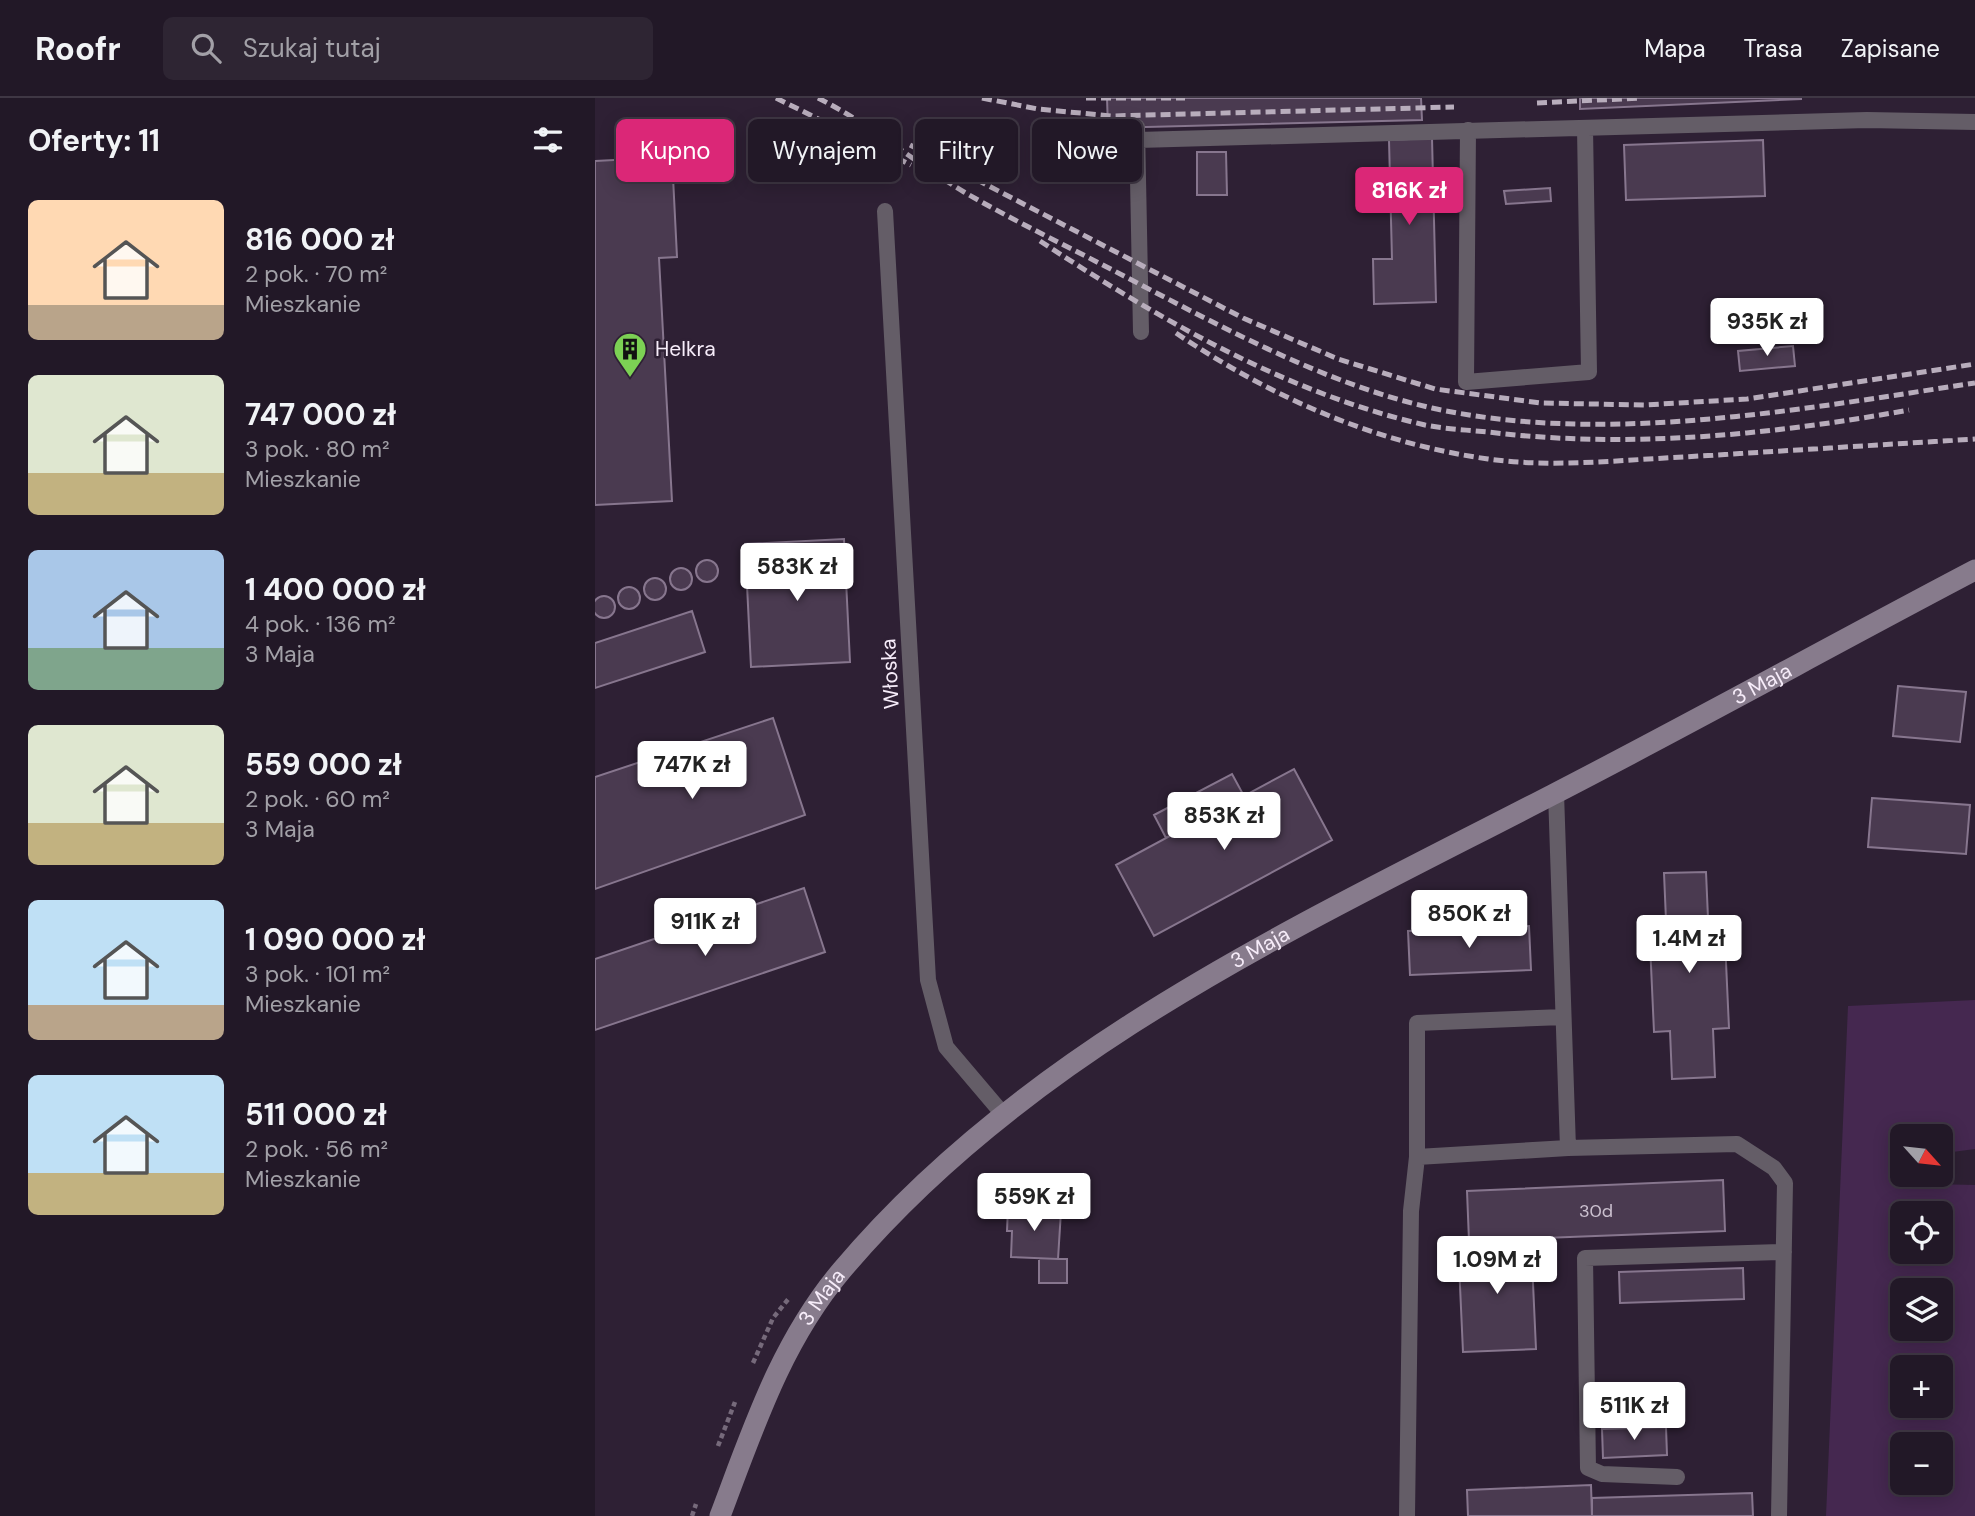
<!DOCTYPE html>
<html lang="pl">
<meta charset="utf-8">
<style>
body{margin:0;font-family:"DM Sans",sans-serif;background:#2e2533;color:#f1f3f6;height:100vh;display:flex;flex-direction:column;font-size:26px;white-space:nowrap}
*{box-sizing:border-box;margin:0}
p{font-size:23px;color:#a2a0a7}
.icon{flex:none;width:38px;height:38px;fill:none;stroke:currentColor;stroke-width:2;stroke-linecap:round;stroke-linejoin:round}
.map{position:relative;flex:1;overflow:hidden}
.side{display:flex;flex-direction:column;background:#221827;width:595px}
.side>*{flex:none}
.top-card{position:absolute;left:21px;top:21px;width:665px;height:63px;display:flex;gap:14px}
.needle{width:46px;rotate:117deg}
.fabs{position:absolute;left:1295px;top:1026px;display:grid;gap:14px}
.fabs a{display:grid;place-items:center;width:63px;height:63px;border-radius:10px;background:#221827;box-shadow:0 4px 18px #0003,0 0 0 2px #3f3744;font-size:35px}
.price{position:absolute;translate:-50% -60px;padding:0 16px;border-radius:7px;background:#fff;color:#222;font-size:23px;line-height:46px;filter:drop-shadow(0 2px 4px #0008)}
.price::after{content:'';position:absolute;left:50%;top:42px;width:21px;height:16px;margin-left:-10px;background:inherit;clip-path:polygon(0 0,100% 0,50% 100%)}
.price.current{background:#db2777;color:#fff}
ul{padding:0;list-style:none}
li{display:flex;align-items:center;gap:21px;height:175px;padding:0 28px}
li span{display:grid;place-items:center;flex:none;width:196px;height:140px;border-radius:10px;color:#555}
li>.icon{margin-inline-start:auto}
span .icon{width:84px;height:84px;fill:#fffc;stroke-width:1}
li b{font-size:30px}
h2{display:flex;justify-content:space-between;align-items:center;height:84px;padding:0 28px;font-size:30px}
.chip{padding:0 24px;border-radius:10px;background:#221827;box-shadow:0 4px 18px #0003,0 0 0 2px #3f3744;font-size:24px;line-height:63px}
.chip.current{background:#db2777;color:#fff}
header{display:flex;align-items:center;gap:42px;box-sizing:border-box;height:98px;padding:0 35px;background:#221827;border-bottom:2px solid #3f3744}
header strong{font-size:33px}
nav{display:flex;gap:38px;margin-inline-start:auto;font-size:24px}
.search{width:490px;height:63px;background:#2e2533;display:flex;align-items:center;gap:18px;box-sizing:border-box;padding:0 24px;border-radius:10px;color:#a2a0a7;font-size:26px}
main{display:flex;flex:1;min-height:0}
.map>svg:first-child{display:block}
</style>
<header>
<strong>Roofr</strong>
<div class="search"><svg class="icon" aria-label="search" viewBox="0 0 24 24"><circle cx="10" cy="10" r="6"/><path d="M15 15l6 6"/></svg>Szukaj tutaj</div>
<nav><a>Mapa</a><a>Trasa</a><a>Zapisane</a></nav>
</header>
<main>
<section class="side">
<h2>Oferty: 11<svg class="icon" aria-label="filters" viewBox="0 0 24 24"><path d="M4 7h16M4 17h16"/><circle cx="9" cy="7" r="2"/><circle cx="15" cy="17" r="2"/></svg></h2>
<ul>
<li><span style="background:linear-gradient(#ffd9b3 75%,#b9a48a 0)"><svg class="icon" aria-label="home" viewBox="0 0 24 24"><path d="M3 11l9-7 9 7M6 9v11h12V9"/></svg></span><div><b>816 000 zł</b><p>2 pok. · 70 m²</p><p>Mieszkanie</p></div></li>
<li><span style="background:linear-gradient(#dfe7d0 70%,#c2b280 0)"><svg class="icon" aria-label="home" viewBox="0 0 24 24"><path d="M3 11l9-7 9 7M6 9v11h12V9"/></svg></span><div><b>747 000 zł</b><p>3 pok. · 80 m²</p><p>Mieszkanie</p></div></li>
<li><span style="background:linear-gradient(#a9c7e8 70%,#7fa58c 0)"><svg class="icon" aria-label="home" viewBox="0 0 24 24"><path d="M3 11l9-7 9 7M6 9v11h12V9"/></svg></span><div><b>1 400 000 zł</b><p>4 pok. · 136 m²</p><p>3 Maja</p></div></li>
<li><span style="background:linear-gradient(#dfe7d0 70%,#c2b280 0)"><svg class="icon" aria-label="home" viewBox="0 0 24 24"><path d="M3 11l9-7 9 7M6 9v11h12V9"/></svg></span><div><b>559 000 zł</b><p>2 pok. · 60 m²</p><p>3 Maja</p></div></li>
<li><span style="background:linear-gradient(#bfe0f5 75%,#b9a48a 0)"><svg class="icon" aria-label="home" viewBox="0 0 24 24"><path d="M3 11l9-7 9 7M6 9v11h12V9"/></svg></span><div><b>1 090 000 zł</b><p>3 pok. · 101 m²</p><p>Mieszkanie</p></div></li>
<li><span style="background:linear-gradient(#bfe0f5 70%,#c2b280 0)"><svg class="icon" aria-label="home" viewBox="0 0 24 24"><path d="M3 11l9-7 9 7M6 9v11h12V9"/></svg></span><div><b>511 000 zł</b><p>2 pok. · 56 m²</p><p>Mieszkanie</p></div></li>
</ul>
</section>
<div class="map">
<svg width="1380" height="1418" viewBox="0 0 1380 1418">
<rect width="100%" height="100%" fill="#2e2034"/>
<path fill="#452850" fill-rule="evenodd" d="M1380,902V1051L1350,1055L1346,1059V1038H1307V1076H1331L1336,1086L1380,1087V1418H1231L1253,908ZM1307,1115H1346V1153H1307ZM1307,1192H1346V1230H1307ZM1307,1269H1346V1307H1307ZM1307,1346H1346V1384H1307Z"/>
<path fill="#4a3a50" stroke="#87768e" stroke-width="2" d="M512,0H826L827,22L513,30Z
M985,0H1206V1L985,11Z
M837,40L841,204L779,206L778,161H797L794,42Z
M1168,42L1170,98L1031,102L1029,47Z
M602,54H631L632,97H602Z
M77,59L82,159L64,160L77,403L0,407V63Z
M955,90L956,103L911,106L909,93Z
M1198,248L1200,268L1145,273L1143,253Z
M249,441L255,564L156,569L150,446Z
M101 473a11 11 0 1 1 22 0a11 11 0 1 1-22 0Z
M75 481a11 11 0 1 1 22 0a11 11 0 1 1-22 0Z
M49 491a11 11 0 1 1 22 0a11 11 0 1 1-22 0Z
M23 500a11 11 0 1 1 22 0a11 11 0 1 1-22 0Z
M-2 509a11 11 0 1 1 22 0a11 11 0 1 1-22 0Z
M97,513L110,554L0,590V545Z
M1303,588L1371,594L1365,644L1298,638Z
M178,620L210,717L0,791V679Z
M699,671L737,742L559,838L521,767Z
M637,676L649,698L571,740L559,717Z
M1277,700L1375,707L1371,756L1273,749Z
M1111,774L1113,820H1129L1134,930L1118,931L1120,979L1077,981L1075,933L1059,934L1054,823L1071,822L1069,775Z
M209,790L230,854L0,932V861Z
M934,828L936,872L815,877L813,833Z
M1128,1082L1130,1133L874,1143L872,1093Z
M413,1109L466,1113L463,1161L416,1159L417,1133H412Z
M936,1141L941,1251L868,1254L863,1144Z
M444,1161H472V1185H444Z
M1148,1170L1149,1201L1025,1205L1024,1174Z
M1071,1329L1072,1357L1008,1360L1007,1331Z
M996,1387L997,1418H873L872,1392Z
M1157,1395L1158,1418H997V1400Z"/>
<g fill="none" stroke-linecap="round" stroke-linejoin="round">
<path stroke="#766a7b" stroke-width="4.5" stroke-dasharray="5 3.5" stroke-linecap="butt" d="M158,1265L178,1220L195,1199
M123,1348L140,1304
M97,1418L101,1406"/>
<path stroke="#645d67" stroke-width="16" d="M542,29L546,234
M873,32L871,284L994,274L990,30
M543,42L1272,22L1380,24
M290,113L333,882L351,949L407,1015
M961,695L973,1050L1142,1046L1179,1070L1190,1085L1184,1418
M968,919L822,925V1059L973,1050
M1082,1379L1007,1376L993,1370L990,1160L1189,1154
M812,1418L816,1113L822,1059"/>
<path stroke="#877b8c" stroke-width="21" id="s1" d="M125,1418C158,1331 186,1244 247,1172C434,950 704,828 957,697C1099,624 1239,546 1380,472"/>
<path stroke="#b8adbc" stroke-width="5" stroke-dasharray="10 5" stroke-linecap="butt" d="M181,0L316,67
M223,0C275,26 319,64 369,94C421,124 476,150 529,178C625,228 730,286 837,310C1010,348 1207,311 1380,285
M387,0L443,11L516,18L859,9
M491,0H590
M942,5L1046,0
M315,47L648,220L743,261L840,291L946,305L1049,307L1152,301L1380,266
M445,143C564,221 691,295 830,327C850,331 872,332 893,334C1032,351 1176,337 1314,312
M581,235C676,299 779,345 893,361C957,370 1024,362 1089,359C1186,353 1283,347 1380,341"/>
</g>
<defs>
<symbol id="building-pin" viewBox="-11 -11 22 30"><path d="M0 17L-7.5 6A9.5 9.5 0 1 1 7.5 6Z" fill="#7cd154" stroke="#2e2034"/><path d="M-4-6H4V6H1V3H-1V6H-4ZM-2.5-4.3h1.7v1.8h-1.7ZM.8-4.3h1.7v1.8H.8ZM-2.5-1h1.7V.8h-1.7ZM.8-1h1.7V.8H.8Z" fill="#111"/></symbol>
</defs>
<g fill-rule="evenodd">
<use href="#building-pin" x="16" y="232" width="38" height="52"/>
</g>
<g text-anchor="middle" stroke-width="5" stroke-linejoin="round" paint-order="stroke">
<g font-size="18" fill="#cbc0cf">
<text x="1001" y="1119">30d</text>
</g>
<g font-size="21" fill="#f6ecf9" stroke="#2e2034" text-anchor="start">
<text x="60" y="258">Helkra</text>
</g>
<g font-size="21" fill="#f6ecf9" stroke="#2e2034">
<text transform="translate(295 576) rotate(-93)" y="7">Włoska</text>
<text dy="7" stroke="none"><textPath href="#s1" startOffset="1374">3 Maja</textPath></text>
<text dy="7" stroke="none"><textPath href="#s1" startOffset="807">3 Maja</textPath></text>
<text dy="7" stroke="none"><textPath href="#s1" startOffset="242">3 Maja</textPath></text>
</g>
</g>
</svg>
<div class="fabs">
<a><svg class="needle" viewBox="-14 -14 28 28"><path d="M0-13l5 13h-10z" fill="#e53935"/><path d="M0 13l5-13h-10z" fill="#a2a0a7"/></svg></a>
<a><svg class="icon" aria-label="locate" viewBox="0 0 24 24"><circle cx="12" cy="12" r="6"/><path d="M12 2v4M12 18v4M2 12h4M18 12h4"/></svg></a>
<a><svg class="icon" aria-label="layers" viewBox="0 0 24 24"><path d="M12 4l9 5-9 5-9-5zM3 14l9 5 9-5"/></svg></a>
<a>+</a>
<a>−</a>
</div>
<b class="price current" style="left:814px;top:129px">816K zł</b>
<b class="price" style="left:1172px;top:260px">935K zł</b>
<b class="price" style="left:202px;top:505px">583K zł</b>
<b class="price" style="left:97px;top:703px">747K zł</b>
<b class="price" style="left:629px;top:754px">853K zł</b>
<b class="price" style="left:874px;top:852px">850K zł</b>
<b class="price" style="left:110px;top:860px">911K zł</b>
<b class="price" style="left:1094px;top:877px">1.4M zł</b>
<b class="price" style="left:439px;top:1135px">559K zł</b>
<b class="price" style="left:902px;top:1198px">1.09M zł</b>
<b class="price" style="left:1039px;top:1344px">511K zł</b>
<div class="top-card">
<a class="chip current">Kupno</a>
<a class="chip">Wynajem</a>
<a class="chip">Filtry</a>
<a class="chip">Nowe</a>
</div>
</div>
</main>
